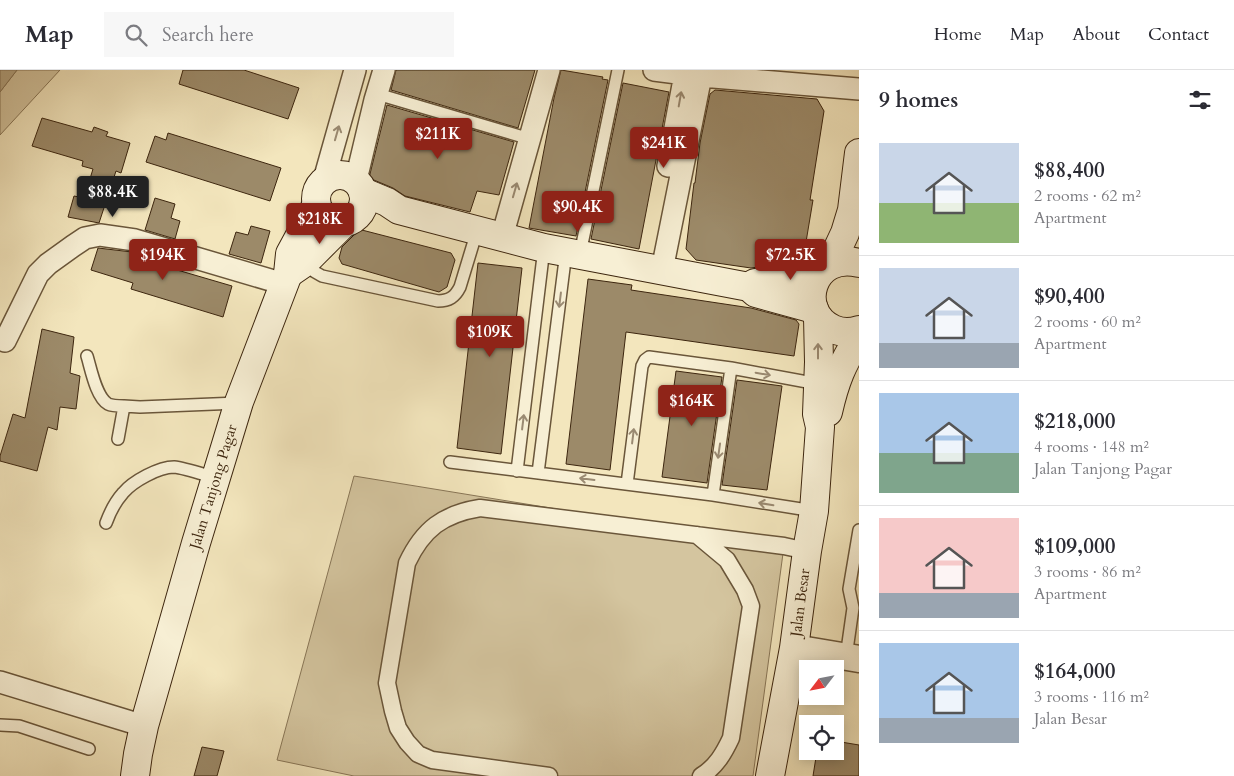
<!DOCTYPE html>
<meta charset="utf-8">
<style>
body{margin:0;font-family:Cardo,serif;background:#f7f7f7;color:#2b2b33;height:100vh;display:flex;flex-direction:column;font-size:19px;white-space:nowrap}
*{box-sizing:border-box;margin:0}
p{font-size:16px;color:#7c7c81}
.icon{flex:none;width:28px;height:28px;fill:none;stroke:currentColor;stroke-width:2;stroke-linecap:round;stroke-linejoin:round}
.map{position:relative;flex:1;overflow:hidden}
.drawer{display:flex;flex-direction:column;background:#fff;width:375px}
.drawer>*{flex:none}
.needle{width:32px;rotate:238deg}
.fabs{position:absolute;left:799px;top:590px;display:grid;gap:10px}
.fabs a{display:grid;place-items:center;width:45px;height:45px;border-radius:0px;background:#fff;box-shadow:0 2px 12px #0003;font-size:25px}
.price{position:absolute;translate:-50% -42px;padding:0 11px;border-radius:5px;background:#8f2418;color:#fff;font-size:16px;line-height:32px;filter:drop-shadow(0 1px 2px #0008)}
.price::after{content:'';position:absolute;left:50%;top:30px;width:15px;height:11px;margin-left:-8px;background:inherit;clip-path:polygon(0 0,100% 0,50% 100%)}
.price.selected{background:#222;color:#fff}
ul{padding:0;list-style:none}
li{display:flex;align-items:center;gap:15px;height:125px;padding:0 20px}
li+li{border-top:1px solid #e1e1e2}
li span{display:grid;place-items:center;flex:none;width:140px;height:100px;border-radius:0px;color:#555}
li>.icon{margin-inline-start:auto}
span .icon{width:60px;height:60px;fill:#fffc;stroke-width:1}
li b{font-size:21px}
h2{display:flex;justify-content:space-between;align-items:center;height:60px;padding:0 20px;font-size:21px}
header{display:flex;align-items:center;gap:30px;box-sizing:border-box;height:70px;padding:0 25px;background:#fff;border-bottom:1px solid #e1e1e2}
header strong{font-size:24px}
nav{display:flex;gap:28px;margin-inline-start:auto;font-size:18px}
.search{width:350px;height:45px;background:#f7f7f7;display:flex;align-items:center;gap:12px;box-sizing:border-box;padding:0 18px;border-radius:0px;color:#7c7c81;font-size:19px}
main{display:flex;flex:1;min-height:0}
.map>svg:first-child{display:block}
</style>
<header>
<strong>Map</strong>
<div class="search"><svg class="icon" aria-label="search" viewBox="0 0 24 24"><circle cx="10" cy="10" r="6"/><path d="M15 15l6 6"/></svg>Search here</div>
<nav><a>Home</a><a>Map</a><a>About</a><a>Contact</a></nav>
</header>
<main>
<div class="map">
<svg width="859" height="706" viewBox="0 0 859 706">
<rect width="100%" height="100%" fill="#f3e6bd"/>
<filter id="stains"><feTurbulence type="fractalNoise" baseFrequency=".004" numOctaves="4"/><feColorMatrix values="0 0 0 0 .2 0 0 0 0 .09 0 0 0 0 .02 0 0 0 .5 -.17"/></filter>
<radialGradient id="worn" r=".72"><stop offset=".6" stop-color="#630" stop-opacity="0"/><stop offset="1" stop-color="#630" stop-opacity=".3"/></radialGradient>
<path fill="#d4c59f" stroke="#887657" d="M17,0H60L0,65V22Z
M354,406L784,476L753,706H354L277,690Z"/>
<path fill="#b5a582" stroke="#857254" d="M0,0H17L0,22Z"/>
<path fill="#9c8a69" stroke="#3d260f" d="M183,0H244L299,18L288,49L179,14Z
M396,0H535L518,58L391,20Z
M561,0L603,7L602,9L608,10L576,166L529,158L554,28Z
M623,13L669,22L639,179L591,169Z
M715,20L817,29L824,41L810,130H813L803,190L751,198L696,190L686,179L694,113H695L700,73L710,24Z
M387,35L514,72L499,125L477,121L470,142L405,126L393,118L369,108Z
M42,48L92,62L94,57L108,62L106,66L130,73L121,103L116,101L99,153L68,147L74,126L84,128L93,99L82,96L83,91L32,76Z
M168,63L281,98L270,131L146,92L155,66L166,70Z
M155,128L175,134L171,148L180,151L175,169L145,160Z
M251,156L270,161L261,193L229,184L236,162L248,165Z
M358,159L451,183L455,190L447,217L439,222L342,194L339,188L342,177L355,164Z
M98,178L132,182L168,193L167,197L232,216L223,247L131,219L133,213L91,200Z
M478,193L522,198L501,384L457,378Z
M588,209L632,215L631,220L751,238L796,250L799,254L794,286L626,262L610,400L566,394Z
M42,259L74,267L70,303L80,306L76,339L60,337L57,360L48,357L37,401L0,391V386L13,344L25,348Z
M676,301L722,307L707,413L662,407Z
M737,310L782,316L767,420L722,415Z
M835,671L859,675V706H813L817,681H835Z
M202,677L224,681L217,706H194Z"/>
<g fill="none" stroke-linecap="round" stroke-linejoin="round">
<defs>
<path id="service" d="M375,30L380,27L384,26L530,69
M580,184L618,0
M304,193L315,202L322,206L438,231C449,231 455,227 460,217L477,161
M87,286C91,299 96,327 108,334C112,336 119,336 124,336
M118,369L124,336L140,337L238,333
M450,392L713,425L814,441
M517,401L544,178
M538,403L566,182
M627,414L642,296L645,290L649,287L731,298L818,314
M713,425L731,298
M106,453C110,442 115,432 123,423C133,411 159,397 174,397C185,398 205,405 216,408
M846,587L853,538L849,519L859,460
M0,655L19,656L89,679"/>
<path id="pedestrian" d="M697,465L727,490L745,520L751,536L731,668C724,683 716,697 701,706
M549,706L432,690L418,684L407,672L398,658L393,641L387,613L407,493C423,459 443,444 480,438L784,476L807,481"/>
<path id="minor" d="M654,0L701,6L859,19
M668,96L685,4
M324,110L355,0
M356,110L375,30L384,0
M502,167L549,0
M662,200L701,6
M5,271L38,204L48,194L73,176L85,168L100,165L135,170L284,214
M0,612L144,656"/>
<path id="tertiary" d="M794,578L859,589"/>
<g id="secondary">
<circle cx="340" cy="129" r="24"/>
<path d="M363,122L387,132L399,140L544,178L749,217L756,223L814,239"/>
<path d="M859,193C812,181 794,241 833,259C842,263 850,263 859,260"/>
<path d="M830,195L845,163L852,140L859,83"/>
<path d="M288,204L304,193L344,153"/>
<path d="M749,217L755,213L820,203"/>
<path d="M828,342C835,311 842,294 859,267"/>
<path id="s1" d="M135,706L138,684L144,656L196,473L239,332L288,204L290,184L316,136"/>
<path id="s2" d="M770,706L794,578L807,481L814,441L820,357L817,344L819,292L818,247"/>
</g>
</defs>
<use href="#service" stroke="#6a563a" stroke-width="14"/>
<use href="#pedestrian" stroke="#6a563a" stroke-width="19"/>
<use href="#minor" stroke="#6a563a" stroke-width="24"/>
<use href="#tertiary" stroke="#6a563a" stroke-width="29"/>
<use href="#secondary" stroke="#3d260f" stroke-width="30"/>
<use href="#service" stroke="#f7efd4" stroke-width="11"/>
<use href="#pedestrian" stroke="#f7efd4" stroke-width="16"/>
<use href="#minor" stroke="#f7efd4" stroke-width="21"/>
<use href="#tertiary" stroke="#f7efd4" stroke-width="26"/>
<use href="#secondary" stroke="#f7efd4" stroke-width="28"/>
</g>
<defs><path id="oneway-shaft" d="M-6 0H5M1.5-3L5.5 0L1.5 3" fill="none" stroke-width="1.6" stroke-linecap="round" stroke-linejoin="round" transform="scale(1.25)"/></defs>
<g stroke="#9a8a72">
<use href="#oneway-shaft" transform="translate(680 29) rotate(-80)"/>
<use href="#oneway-shaft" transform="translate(337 63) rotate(-74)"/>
<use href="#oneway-shaft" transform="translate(515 120) rotate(-74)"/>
<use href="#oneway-shaft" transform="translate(560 230) rotate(97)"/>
<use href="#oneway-shaft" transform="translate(818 281) rotate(-90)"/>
<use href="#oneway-shaft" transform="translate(763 304) rotate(10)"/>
<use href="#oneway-shaft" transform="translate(523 352) rotate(-83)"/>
<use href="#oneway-shaft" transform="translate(633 366) rotate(-83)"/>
<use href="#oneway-shaft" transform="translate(719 381) rotate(98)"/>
<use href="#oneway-shaft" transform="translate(587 409) rotate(-173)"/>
<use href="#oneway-shaft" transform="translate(766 434) rotate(-171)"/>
</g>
<g text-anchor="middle" stroke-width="4" stroke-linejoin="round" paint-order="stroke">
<g font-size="15" fill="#3d260f" stroke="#f7efd4">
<text dy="5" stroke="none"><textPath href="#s1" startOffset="300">Jalan Tanjong Pagar</textPath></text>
<text dy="5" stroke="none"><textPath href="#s2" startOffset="176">Jalan Besar</textPath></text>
</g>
</g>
<rect width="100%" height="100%" filter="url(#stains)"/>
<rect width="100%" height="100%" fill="url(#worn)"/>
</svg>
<div class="fabs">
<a><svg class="needle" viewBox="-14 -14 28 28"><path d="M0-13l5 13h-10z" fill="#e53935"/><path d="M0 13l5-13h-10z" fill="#7c7c81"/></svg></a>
<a><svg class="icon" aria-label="locate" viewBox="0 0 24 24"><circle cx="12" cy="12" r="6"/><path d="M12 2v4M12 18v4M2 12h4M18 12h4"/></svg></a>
</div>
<b class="price" style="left:438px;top:90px">$211K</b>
<b class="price" style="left:664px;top:99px">$241K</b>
<b class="price selected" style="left:113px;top:148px">$88.4K</b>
<b class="price" style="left:578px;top:163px">$90.4K</b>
<b class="price" style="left:320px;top:175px">$218K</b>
<b class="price" style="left:163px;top:211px">$194K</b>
<b class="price" style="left:791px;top:211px">$72.5K</b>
<b class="price" style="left:490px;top:288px">$109K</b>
<b class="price" style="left:692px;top:357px">$164K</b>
</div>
<section class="drawer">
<h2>9 homes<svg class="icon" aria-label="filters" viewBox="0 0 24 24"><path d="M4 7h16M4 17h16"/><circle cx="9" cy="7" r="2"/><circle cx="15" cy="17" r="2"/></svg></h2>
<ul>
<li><span style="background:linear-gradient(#c9d6e8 60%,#8fb573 0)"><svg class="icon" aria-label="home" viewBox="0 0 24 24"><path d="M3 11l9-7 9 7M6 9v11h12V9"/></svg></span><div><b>$88,400</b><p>2 rooms · 62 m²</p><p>Apartment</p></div></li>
<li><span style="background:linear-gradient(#c9d6e8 75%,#9aa5b1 0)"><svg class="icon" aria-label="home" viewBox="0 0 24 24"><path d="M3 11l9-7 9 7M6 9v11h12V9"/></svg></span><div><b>$90,400</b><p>2 rooms · 60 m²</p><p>Apartment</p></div></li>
<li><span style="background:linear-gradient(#a9c7e8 60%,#7fa58c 0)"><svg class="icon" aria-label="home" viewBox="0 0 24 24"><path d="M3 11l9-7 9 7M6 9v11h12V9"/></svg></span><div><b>$218,000</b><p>4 rooms · 148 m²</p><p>Jalan Tanjong Pagar</p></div></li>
<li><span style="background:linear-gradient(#f6c9c9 75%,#9aa5b1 0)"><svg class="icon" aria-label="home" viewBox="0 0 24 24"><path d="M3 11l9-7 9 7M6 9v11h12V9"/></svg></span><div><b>$109,000</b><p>3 rooms · 86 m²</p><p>Apartment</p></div></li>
<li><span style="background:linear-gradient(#a9c7e8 75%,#9aa5b1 0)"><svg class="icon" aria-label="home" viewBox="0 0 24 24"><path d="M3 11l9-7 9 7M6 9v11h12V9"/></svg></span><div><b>$164,000</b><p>3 rooms · 116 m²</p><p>Jalan Besar</p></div></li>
</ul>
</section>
</main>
